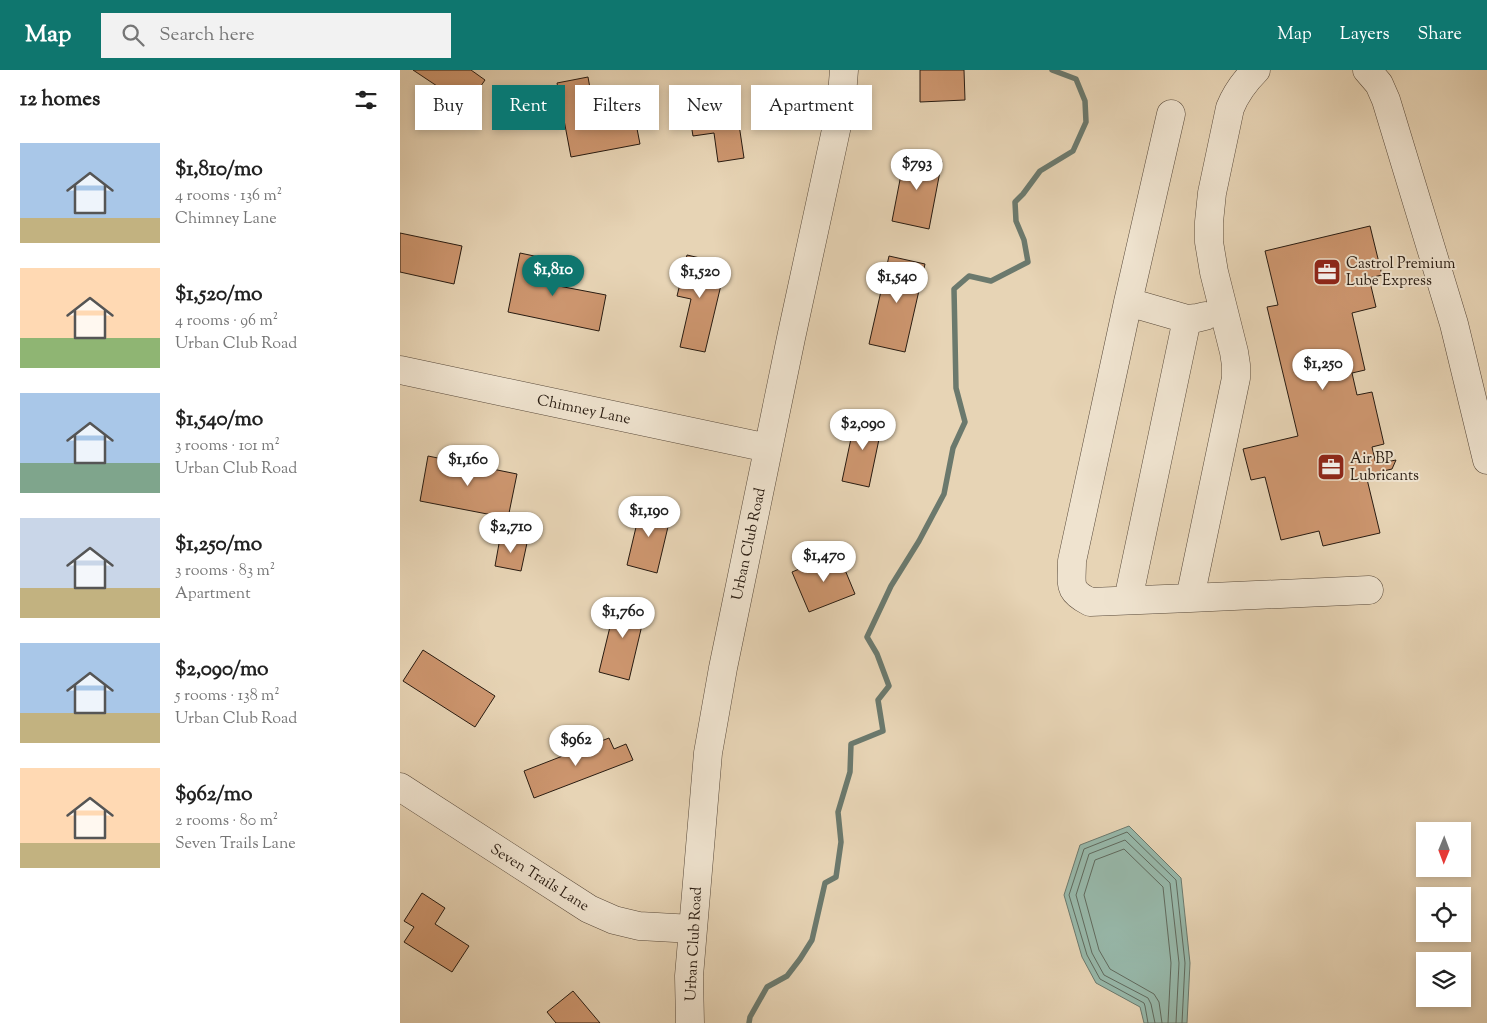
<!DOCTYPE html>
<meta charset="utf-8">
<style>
body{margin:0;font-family:"Sorts Mill Goudy",serif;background:#f2f2f2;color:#222;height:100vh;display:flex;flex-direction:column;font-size:19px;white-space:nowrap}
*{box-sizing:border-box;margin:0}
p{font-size:16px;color:#767676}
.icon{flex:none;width:28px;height:28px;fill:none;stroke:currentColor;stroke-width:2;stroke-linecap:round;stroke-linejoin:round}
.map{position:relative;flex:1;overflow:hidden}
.details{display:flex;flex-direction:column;background:#fff;width:400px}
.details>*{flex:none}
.guide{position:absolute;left:15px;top:15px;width:475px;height:45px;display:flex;gap:10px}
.needle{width:32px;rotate:181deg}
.fabs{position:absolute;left:1016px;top:752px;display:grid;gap:10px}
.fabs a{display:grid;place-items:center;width:55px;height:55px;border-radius:0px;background:#fff;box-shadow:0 2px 8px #0003;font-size:25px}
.price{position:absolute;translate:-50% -42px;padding:0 11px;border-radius:18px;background:#fff;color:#222;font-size:16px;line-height:32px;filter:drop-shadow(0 1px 2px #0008)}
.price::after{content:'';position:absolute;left:50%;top:30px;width:15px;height:11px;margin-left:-8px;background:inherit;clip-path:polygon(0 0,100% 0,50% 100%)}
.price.selected{background:#0f766e;color:#fff}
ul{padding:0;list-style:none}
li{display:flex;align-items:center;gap:15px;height:125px;padding:0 20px}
li span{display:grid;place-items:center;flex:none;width:140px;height:100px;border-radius:0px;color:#555}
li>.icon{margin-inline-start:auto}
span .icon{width:60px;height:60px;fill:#fffc;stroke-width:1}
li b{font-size:21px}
h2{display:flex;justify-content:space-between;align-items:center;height:60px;padding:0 20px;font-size:21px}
.tag{padding:0 18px;border-radius:0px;background:#fff;box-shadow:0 2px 8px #0003;font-size:18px;line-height:45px}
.tag.selected{background:#0f766e;color:#fff}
header{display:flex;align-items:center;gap:30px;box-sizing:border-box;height:70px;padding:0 25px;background:#0f766e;color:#fff}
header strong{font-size:24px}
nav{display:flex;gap:28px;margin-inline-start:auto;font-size:18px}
.search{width:350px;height:45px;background:#f2f2f2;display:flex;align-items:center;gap:12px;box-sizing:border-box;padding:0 18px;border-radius:0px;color:#767676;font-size:19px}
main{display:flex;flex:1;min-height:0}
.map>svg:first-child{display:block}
</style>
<header>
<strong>Map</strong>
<div class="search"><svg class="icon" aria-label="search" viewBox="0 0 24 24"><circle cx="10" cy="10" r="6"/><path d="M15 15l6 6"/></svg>Search here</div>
<nav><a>Map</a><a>Layers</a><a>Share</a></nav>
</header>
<main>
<section class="details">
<h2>12 homes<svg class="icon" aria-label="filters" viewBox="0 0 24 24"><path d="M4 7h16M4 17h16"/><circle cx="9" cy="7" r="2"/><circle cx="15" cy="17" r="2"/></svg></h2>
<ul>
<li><span style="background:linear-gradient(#a9c7e8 75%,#c2b280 0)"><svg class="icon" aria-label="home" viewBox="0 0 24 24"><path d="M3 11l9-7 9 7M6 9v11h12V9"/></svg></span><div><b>$1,810/mo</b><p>4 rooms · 136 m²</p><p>Chimney Lane</p></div></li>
<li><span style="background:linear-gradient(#ffd9b3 70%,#8fb573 0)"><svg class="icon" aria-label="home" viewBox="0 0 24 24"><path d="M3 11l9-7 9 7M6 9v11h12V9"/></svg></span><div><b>$1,520/mo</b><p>4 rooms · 96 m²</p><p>Urban Club Road</p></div></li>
<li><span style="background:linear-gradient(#a9c7e8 70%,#7fa58c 0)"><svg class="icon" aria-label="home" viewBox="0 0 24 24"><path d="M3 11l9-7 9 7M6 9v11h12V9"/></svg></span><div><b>$1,540/mo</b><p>3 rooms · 101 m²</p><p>Urban Club Road</p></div></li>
<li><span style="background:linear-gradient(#c9d6e8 70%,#c2b280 0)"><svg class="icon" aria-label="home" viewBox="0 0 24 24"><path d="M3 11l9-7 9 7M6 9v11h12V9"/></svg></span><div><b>$1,250/mo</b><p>3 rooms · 83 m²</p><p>Apartment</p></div></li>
<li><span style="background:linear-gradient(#a9c7e8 70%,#c2b280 0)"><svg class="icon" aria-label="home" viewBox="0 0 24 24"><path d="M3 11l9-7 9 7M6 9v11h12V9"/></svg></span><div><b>$2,090/mo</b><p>5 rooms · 138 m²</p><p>Urban Club Road</p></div></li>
<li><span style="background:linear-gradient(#ffd9b3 75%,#c2b280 0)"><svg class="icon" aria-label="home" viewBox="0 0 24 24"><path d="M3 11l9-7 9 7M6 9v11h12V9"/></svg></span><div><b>$962/mo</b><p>2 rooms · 80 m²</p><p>Seven Trails Lane</p></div></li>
</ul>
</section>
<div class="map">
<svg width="1087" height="953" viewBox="0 0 1087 953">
<rect width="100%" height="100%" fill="#e7d4b5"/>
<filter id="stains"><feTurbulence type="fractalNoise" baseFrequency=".004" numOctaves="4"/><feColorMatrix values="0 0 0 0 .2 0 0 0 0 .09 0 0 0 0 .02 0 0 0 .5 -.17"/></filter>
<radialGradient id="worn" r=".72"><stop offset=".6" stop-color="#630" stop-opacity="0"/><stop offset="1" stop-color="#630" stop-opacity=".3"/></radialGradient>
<path fill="#97b8aa" stroke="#6b796d" d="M729,756L781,808L790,893L787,953H744L740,937L696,913L682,887L664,825L680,775Z"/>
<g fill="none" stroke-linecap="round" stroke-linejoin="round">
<path stroke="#606a5e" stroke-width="1" d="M748,953L745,936L744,933L700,909L687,885L669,825L684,779L727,762L776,810L785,893L782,953
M755,953L751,934L748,928L704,905L692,883L676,825L689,784L725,770L770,813L779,893L776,953
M762,953L759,932L754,924L710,899L699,880L684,825L695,790L724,779L763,817L771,893L768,953"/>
<path stroke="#6b796d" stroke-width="5.5" d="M349,953L350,947L367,917L387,906L400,889L412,870L425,813L436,807L441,772L438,742L450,702L451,674L483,661L478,630L489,616L477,584L467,567L491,516L519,471L544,424L553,378L565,352L556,318L554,219L569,206L591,211L628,192L624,170L616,151L615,132L623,124L640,101L673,81L686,52L685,31L676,9L652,0"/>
</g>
<path fill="#cd966f" stroke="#281b11" d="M13,0H71L85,10L67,36Z
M520,0H564L565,30L520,32Z
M188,7L193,35L231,28L240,74L171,87L157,13Z
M335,28L344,88L318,92L314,63L293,66L288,36Z
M505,84L542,91L529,159L492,151Z
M970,156L982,205L969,208L976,237L952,243L965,300L952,303L957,325L972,322L984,374L972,377L976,394L996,390L992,399L966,405L980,463L923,476L919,461L881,470L865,407L851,410L843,379L898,366L867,237L878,235L865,181Z
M0,163L62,176L54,214L0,202Z
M120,183L153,190L148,214L206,225L199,261L108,242Z
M287,185L326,194L305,282L280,277L291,229L277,226Z
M489,186L525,194L505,282L469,274Z
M456,345L483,350L469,417L442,411Z
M28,386L117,404L108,448L20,431Z
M242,432L272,440L257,503L227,495Z
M100,468L127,473L121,501L95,496Z
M438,483L455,524L409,542L392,502Z
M217,528L247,534L229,610L199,602Z
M23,580L95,626L75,657L3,611Z
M209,668L214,679L226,674L233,690L134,728L124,701Z
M22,823L45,838L35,854L69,876L52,902L4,872L14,857L4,851Z
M173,921L200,953H156L147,942Z"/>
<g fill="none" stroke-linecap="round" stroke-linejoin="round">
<defs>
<path id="minor" d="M856,0C844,12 836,23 830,38L812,123L809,152V172L814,202L834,282L836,295V308L790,528L969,520
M967,0L979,14L986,30L1054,254L1087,390
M771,44L728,232L672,491C672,515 667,520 690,532L790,528
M728,232L787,249L797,248L805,246
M0,300L368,378
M728,530L787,249
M0,717L189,839L214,850L239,856L293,859
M290,953L289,906L308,683L323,598L391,268L441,37L444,0"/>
</defs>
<use href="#minor" stroke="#58493a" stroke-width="29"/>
<use href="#minor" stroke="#efe3cf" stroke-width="28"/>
</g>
<defs>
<symbol id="office-square" viewBox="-11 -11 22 22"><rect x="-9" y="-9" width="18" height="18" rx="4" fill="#8f2418" stroke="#efe3cf"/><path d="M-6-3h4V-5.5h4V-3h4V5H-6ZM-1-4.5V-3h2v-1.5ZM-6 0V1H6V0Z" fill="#fff"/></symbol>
</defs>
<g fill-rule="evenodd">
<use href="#office-square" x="911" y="186" width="32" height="32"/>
<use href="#office-square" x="915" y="381" width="32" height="32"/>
</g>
<g text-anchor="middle" stroke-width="4" stroke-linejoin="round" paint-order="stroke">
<g font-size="15" fill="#281b11" stroke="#efe3cf" text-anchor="start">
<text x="946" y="198">Castrol Premium<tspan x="946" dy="17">Lube Express</tspan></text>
<text x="950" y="393">Air BP<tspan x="950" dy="17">Lubricants</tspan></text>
</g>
<g font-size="15" fill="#281b11" stroke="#efe3cf">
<text transform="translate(184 339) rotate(12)" y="5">Chimney Lane</text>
<text transform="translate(348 474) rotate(-78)" y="5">Urban Club Road</text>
<text transform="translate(140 807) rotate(32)" y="5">Seven Trails Lane</text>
<text transform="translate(293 874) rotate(-87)" y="5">Urban Club Road</text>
</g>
</g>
<rect width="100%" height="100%" filter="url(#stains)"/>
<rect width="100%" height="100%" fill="url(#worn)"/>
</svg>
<div class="fabs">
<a><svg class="needle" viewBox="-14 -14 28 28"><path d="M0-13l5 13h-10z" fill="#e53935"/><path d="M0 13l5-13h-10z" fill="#767676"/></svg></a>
<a><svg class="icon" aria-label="locate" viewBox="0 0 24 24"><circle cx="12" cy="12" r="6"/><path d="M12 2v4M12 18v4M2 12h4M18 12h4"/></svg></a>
<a><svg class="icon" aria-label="layers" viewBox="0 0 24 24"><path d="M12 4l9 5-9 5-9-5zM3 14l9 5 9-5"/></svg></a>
</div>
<b class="price" style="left:517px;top:121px">$793</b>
<b class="price selected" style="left:153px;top:227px">$1,810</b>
<b class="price" style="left:300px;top:229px">$1,520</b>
<b class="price" style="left:497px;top:234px">$1,540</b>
<b class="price" style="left:923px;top:321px">$1,250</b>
<b class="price" style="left:463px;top:381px">$2,090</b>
<b class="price" style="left:68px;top:417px">$1,160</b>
<b class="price" style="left:249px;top:468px">$1,190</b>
<b class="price" style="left:111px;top:484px">$2,710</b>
<b class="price" style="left:424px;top:513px">$1,470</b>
<b class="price" style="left:223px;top:569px">$1,760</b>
<b class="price" style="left:176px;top:697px">$962</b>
<div class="guide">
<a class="tag">Buy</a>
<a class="tag selected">Rent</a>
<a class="tag">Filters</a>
<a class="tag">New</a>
<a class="tag">Apartment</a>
</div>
</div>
</main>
